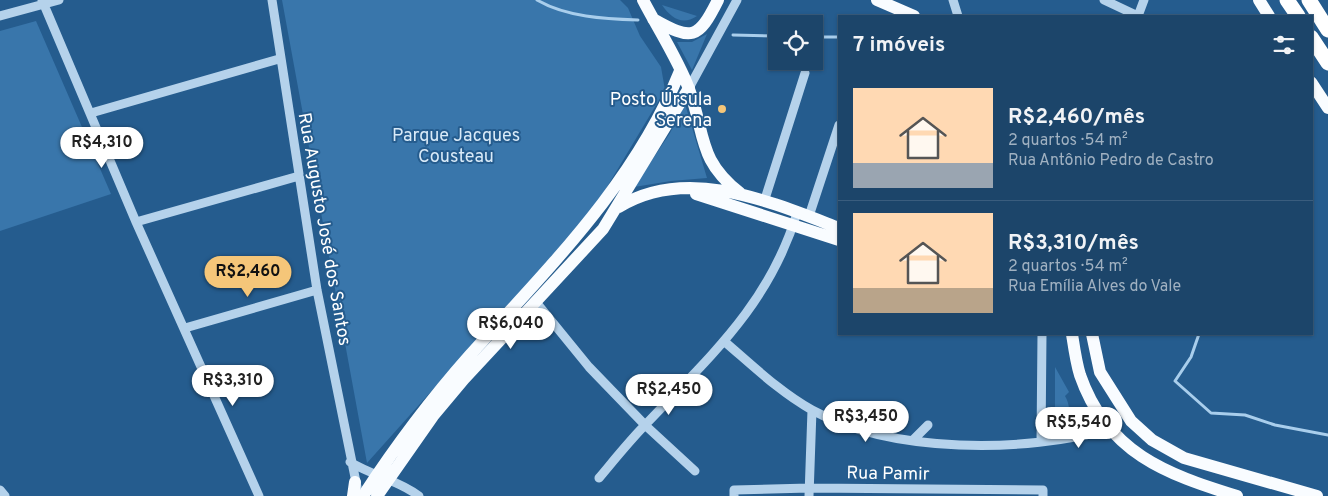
<!DOCTYPE html>
<html lang="pt">
<meta charset="utf-8">
<style>
body{margin:0;font-family:Overpass,sans-serif;background:#254c70;color:#f1f3f6;height:100vh;display:flex;flex-direction:column;font-size:19px;white-space:nowrap}
*{box-sizing:border-box;margin:0}
p{font-size:16px;color:#a0b1c1}
.icon{flex:none;width:28px;height:28px;fill:none;stroke:currentColor;stroke-width:2;stroke-linecap:round;stroke-linejoin:round}
.map{position:relative;flex:1;overflow:hidden}
.side{position:absolute;left:838px;top:15px;width:475px;height:320px;display:flex;flex-direction:column;background:#1c456a;border-radius:0px;box-shadow:0 1px 4px #0004,0 0 0 1px #3a5d7e}
.side>*{flex:none}
.controls{position:absolute;left:768px;top:15px;display:grid;gap:10px}
.controls a{display:grid;place-items:center;width:55px;height:55px;border-radius:0px;background:#1c456a;box-shadow:0 1px 4px #0004,0 0 0 1px #3a5d7e;font-size:25px}
.price{position:absolute;translate:-50% -42px;padding:0 11px;border-radius:18px;background:#fff;color:#222;font-size:16px;line-height:32px;filter:drop-shadow(0 1px 2px #0008)}
.price::after{content:'';position:absolute;left:50%;top:30px;width:15px;height:11px;margin-left:-8px;background:inherit;clip-path:polygon(0 0,100% 0,50% 100%)}
.price.on{background:#f5c679;color:#111}
ul{padding:0;list-style:none}
li{display:flex;align-items:center;gap:15px;height:125px;padding:0 15px}
li+li{border-top:1px solid #3a5d7e}
li span{display:grid;place-items:center;flex:none;width:140px;height:100px;border-radius:0px;color:#555}
li>.icon{margin-inline-start:auto}
span .icon{width:60px;height:60px;fill:#fffc;stroke-width:1}
li b{font-size:21px}
h2{display:flex;justify-content:space-between;align-items:center;height:60px;padding:0 15px;font-size:21px}
.map>svg:first-child{display:block}
</style>
<div class="map">
<svg width="1328" height="496" viewBox="0 0 1328 496">
<rect width="100%" height="100%" fill="#255c8e"/>
<path fill="#3976ab" d="M282,0H620L628,8L640,36L661,67L665,90L601,197L529,288L452,368L367,463Z
M662,5L697,16C682,26 671,18 662,5Z
M36,21L111,194L0,231V31Z
M707,34L692,70L677,42H692Z
M685,104L707,178L671,181L634,187L670,133Z
M1055,367L1069,392L1065,396C1070,404 1068,410 1072,418L1083,419L1086,425L1055,429Z"/>
<g fill="none" stroke-linecap="round" stroke-linejoin="round">
<path stroke="#a9ceec" stroke-width="3" d="M537,0C566,17 605,19 638,20
M733,35L776,36
M814,37H839
M1199,334L1191,357L1175,381L1211,413L1245,415L1275,425L1328,435"/>
<path stroke="#b5d2eb" stroke-width="9" d="M42,0L136,222L259,496
M272,0L317,290L357,487
M953,0L958,16
M1104,0L1138,16
M0,16L59,0
M1138,16L1144,0
M689,88L737,0
M91,113L279,59
M764,202L805,73
M809,216L839,125
M136,222L299,176
M536,302L589,367L645,425L695,471
M185,328L317,290
M725,342C753,366 780,392 812,410C892,454 1025,453 1111,429
M914,439L928,425
M1041,442L1042,334
M350,462C373,476 398,480 419,496
M599,478C615,459 630,440 647,423C710,356 769,305 797,213
M0,490L5,496
M734,496V490L809,488L1043,490V496
M809,496L812,410"/>
<path stroke="#f9fcff" stroke-width="12" d="M643,0C658,29 678,59 689,89C706,135 697,159 740,193
M877,0L914,16
M1259,0L1269,16
M653,19C692,41 698,40 718,0
M1311,82L1328,108
M696,194L839,240
M619,207C687,165 771,202 839,228
M1072,334C1074,347 1076,362 1080,375C1107,453 1166,474 1237,496
M1092,334L1100,372L1131,421L1152,440L1184,458L1317,496
M353,496L355,482
M363,496C395,447 431,399 470,355C549,267 635,183 680,71
M377,496L433,416L464,379L603,229L689,88"/>
<path stroke="#fff" stroke-width="15" d="M1287,0L1298,16
M1309,0L1328,30
M1311,37L1328,63"/>
</g>
<circle fill="#f5c679" stroke="#255c8e" stroke-width="2" cx="722" cy="109" r="5"/>
<g text-anchor="middle" stroke-width="4" stroke-linejoin="round" paint-order="stroke">
<g font-size="18" fill="#fff" stroke="#255c8e" text-anchor="end">
<text x="712" y="105">Posto Úrsula<tspan x="712" dy="21">Serena</tspan></text>
</g>
<g font-size="18" fill="#d9eaf8" stroke="#255c8e">
<text x="456" y="141">Parque Jacques<tspan x="456" dy="21">Cousteau</tspan></text>
</g>
<g font-size="18" fill="#fff" stroke="#255c8e">
<text transform="translate(325 229) rotate(80)" y="6">Rua Augusto José dos Santos</text>
<text transform="translate(888 473) rotate(1)" y="6">Rua Pamir</text>
</g>
</g>
</svg>
<div class="controls">
<a><svg class="icon" aria-label="locate" viewBox="0 0 24 24"><circle cx="12" cy="12" r="6"/><path d="M12 2v4M12 18v4M2 12h4M18 12h4"/></svg></a>
</div>
<b class="price" style="left:102px;top:169px">R$4,310</b>
<b class="price on" style="left:248px;top:298px">R$2,460</b>
<b class="price" style="left:511px;top:350px">R$6,040</b>
<b class="price" style="left:233px;top:407px">R$3,310</b>
<b class="price" style="left:669px;top:416px">R$2,450</b>
<b class="price" style="left:866px;top:443px">R$3,450</b>
<b class="price" style="left:1079px;top:449px">R$5,540</b>
<section class="side">
<h2>7 imóveis<svg class="icon" aria-label="filters" viewBox="0 0 24 24"><path d="M4 7h16M4 17h16"/><circle cx="9" cy="7" r="2"/><circle cx="15" cy="17" r="2"/></svg></h2>
<ul>
<li><span style="background:linear-gradient(#ffd9b3 75%,#9aa5b1 0)"><svg class="icon" aria-label="home" viewBox="0 0 24 24"><path d="M3 11l9-7 9 7M6 9v11h12V9"/></svg></span><div><b>R$2,460/mês</b><p>2 quartos · 54 m²</p><p>Rua Antônio Pedro de Castro</p></div></li>
<li><span style="background:linear-gradient(#ffd9b3 75%,#b9a48a 0)"><svg class="icon" aria-label="home" viewBox="0 0 24 24"><path d="M3 11l9-7 9 7M6 9v11h12V9"/></svg></span><div><b>R$3,310/mês</b><p>2 quartos · 54 m²</p><p>Rua Emília Alves do Vale</p></div></li>
</ul>
</section>
</div>
